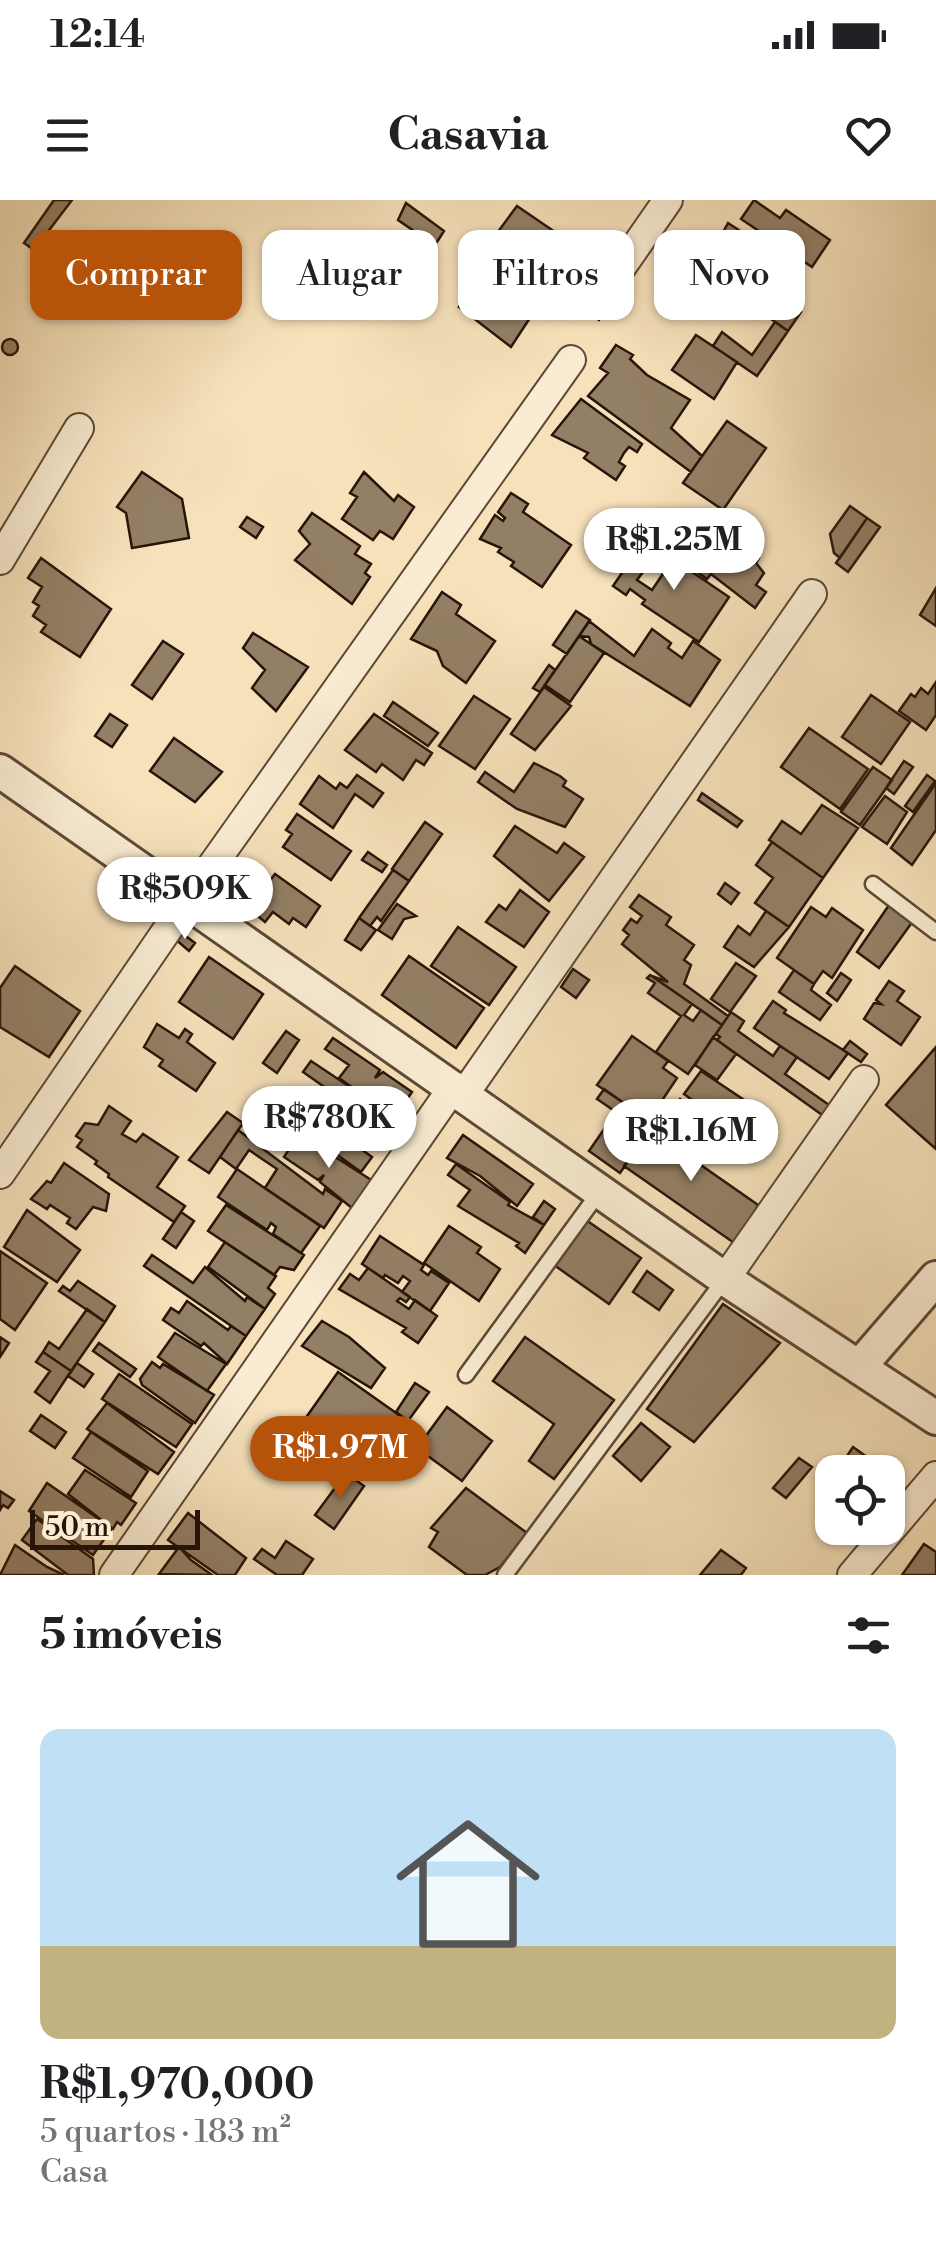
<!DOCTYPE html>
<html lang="pt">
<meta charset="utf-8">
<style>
body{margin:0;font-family:"Libre Bodoni",serif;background:#f2f2f2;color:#202124;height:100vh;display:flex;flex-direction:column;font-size:38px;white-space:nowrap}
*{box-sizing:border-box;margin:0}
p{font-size:32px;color:#757577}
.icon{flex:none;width:55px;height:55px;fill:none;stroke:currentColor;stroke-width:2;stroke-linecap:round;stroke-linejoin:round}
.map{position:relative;height:1375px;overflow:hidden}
.sheet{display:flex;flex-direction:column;background:#fff;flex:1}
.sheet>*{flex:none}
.hud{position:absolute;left:30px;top:30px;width:878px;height:90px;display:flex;gap:20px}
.buttons{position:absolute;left:815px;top:1255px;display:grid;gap:20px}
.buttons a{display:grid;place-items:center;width:90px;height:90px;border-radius:20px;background:#fff;box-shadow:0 2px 8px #0004;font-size:50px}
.scale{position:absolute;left:30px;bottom:25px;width:170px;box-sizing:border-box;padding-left:10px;border:5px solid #281509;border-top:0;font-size:28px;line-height:35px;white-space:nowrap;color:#281509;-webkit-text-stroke:8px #f9ecd2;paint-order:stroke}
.price{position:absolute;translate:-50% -85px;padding:0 22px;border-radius:35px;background:#fff;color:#222;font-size:32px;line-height:65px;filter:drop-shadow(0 2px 5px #0008)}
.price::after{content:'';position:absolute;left:50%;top:60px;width:30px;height:22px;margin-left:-15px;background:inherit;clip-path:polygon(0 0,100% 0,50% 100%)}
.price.on{background:#b45309;color:#fff}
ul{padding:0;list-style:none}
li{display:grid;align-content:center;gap:20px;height:530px;padding:0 40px}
li span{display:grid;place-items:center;height:310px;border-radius:20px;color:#555}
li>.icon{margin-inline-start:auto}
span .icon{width:180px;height:180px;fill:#fffc;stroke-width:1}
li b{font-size:42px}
h2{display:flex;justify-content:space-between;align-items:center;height:120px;padding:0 40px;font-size:42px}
.tag{padding:0 35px;border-radius:20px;background:#fff;box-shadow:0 2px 8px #0004;font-size:35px;line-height:90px}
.tag.on{background:#b45309;color:#fff}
.status{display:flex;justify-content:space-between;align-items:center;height:70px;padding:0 50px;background:#fff;direction:ltr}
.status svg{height:28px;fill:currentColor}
header{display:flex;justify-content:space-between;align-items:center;height:130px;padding:0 40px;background:#fff;font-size:45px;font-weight:700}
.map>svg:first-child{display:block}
</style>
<div class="status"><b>12:14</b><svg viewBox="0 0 49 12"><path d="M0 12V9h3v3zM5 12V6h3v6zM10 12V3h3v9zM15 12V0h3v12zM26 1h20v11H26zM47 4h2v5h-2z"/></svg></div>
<header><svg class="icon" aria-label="menu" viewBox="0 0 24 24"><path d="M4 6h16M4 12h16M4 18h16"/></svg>Casavia<svg class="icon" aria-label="heart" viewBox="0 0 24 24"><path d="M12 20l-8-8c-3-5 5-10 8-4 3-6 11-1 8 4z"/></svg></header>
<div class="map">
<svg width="936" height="1375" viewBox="0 0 936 1375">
<rect width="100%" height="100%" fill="#f6e1ba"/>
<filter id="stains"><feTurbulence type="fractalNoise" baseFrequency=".002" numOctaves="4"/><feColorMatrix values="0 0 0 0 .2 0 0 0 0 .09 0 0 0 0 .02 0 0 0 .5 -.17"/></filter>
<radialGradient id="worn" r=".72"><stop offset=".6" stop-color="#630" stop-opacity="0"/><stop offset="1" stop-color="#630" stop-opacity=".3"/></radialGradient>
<path fill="#937f65" stroke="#281509" stroke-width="2.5" d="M54,0H72L34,50L24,43Z
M754,0L780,18L786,10L830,40L812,67L741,19Z
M406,3L444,31L437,42L433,44L398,20Z
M517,6L577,47L548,90L486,48Z
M728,23L754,40L750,47L756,51L761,44L776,54L752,92L744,87L740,92L726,78L704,68Z
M473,52L532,93L529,97L539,104L511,147L459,107L478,80L462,69Z
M774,89L801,112L788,131L760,111Z
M593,93L610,103L599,120L583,108Z
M775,122L788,131L757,176L713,146L722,132L752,155Z
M696,135L737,162L714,199L672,170Z
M2 147a8 8 0 1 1 16 0a8 8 0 1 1-16 0Z
M616,145L633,155L630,159L647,175L690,200L671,228L702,256L691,272L588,196L608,173L600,168Z
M581,199L642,244L637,252L629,247L624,253L619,262L625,266L616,280L584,258L588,253L552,235Z
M727,221L766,248L723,310L683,283Z
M142,272L182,299L189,338L132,348L126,313L117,307Z
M364,272L394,301L398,295L414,307L393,339L380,331L373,340L342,319L357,297L350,293Z
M511,293L528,304L523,312L571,345L542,387L511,366L514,362L498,352L501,348L480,339L495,315L503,321L505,318L498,312Z
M850,306L867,318L840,358L834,353L830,334Z
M312,313L360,346L355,354L371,364L365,373L370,377L352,404L295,360L310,344L299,331Z
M247,317L263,327L256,338L240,327Z
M620,317L647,336L623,371L596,352Z
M867,318L880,327L848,372L836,363Z
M715,336L734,349L738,343L759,358L756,363L764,373L756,385L766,392L755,408L711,374L707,379L693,369Z
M646,338L661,348L637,380L652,390L673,359L729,397L699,442L642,404L645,400L630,389L626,395L613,386Z
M41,358L111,409L80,457L41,432L46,425L33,416L39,406L33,402L42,387L28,378Z
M936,388V426L920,415Z
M442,392L461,405L456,414L495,441L466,483L443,466L437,451L411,439Z
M576,411L590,420L567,454L553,445Z
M589,421L634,456L652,429L671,443L668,448L682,458L693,441L720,460L690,506L591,444L589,437L579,436Z
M253,433L308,467L276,511L252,488L265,470L243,448Z
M579,436L604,453L570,502L545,485Z
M163,441L183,454L152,499L132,485Z
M549,465L555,470L540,492L533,488Z
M936,482V515L926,530L899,511L911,494L915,497L921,488L928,494Z
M544,487L571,506L535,550L511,534Z
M871,495L910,522L881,564L842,537Z
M474,496L510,519L475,569L439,546Z
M393,502L438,533L428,546L384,516Z
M110,514L127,525L112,547L95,536Z
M374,514L432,553L424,565L416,560L403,580L382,564L376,572L345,550Z
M809,528L868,569L840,609L781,567Z
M174,538L222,572L195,602L150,571Z
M904,561L913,567L894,594L886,588Z
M534,563L560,576L566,581L563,586L583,599L565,627L517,609L478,582L485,572L514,592Z
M873,567L892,580L860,625L841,612Z
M357,575L383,593L373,607L355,594L333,628L300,604L319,576L336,589L340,583L347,588Z
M927,575L935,581L913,612L905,606Z
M936,583V630L912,665L891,648Z
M702,593L742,621L737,627L698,600Z
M885,596L907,612L887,644L862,627Z
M822,605L858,628L823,678L769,640L782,621L801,634Z
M297,614L351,651L331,680L283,647L292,634L286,630Z
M425,622L442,634L409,681L392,669Z
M515,626L557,653L564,643L584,657L549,701L494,656Z
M772,642L823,678L789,727L755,703L773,678L756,665Z
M368,652L387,665L382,672L362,660Z
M393,670L409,681L381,721L377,717L370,726L359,718Z
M275,674L320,706L306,727L293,718L289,724L273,712L265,722L254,713L257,709L238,699L253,679L265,687Z
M725,683L739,693L731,704L718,694Z
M520,690L549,712L524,747L486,722L499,705L506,710Z
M639,695L671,717L666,725L694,745L684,760L691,765L684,784L728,816L722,825L652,776L668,782L622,744L629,735L623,730L631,719L637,723L642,716L630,707Z
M397,704L416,716L404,719L392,739L378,730Z
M889,705L913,721L879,768L857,752Z
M811,707L826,717L832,708L863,730L832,778L823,771L814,784L777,758Z
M766,711L789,727L754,767L724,747L738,726L750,735Z
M359,718L376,730L361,750L345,740Z
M458,727L516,767L489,805L431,766Z
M183,734L195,743L189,751L174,738Z
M409,756L484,808L456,848L382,795Z
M209,757L263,794L233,839L179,802Z
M736,763L756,776L730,812L711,799Z
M15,766L80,811L49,857L0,827V788Z
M573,769L589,780L576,798L561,787Z
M794,770L814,784L811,790L831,805L820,820L779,792Z
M841,773L851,780L837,801L827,793Z
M650,775L692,804L684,815L693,821L701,810L722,825L688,874L656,852L681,816L648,793L655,783L647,778Z
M889,781L904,791L897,801L920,817L901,845L864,819L874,803L881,804L876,800Z
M773,801L786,810L784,813L848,853L829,879L754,828Z
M731,812L744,821L738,831L756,844L773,856L780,846L797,857L785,874L832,907L825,917L717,840L720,837L716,834Z
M157,824L179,838L185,829L192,834L187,842L215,863L196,891L159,866L163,860L144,847Z
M286,831L299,840L277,873L263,863Z
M632,836L668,861L663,868L677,878L649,920L597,885Z
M713,837L736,854L717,880L695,865Z
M333,838L380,870L375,878L383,872L412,892L394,917L339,878L349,865L325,849Z
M850,841L867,854L861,862L843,850Z
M936,847V949L886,905Z
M311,861L362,895L356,903L364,897L392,916L385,926L395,933L384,949L323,906L333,893L303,872Z
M701,871L771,918L752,945L721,923L724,915L721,921L684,894Z
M294,888L337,918L335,926L340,920L368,939L361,949L372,957L361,972L300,928L309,914L287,900Z
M604,889L624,903L618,911L625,915L631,907L654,923L620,973L589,951L616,912L597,899Z
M680,899L722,927L701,949L657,919L670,901L676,905Z
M109,906L131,921L122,934L136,942L143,934L178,957L157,987L185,1006L174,1022L108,977L109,974L95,964L97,961L77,947L82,940L76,936L85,923L98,925Z
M227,912L243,923L209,973L189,960Z
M657,919L672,930L665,940L758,1005L737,1045L624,966Z
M238,930L323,994L325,989L342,1001L324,1028L265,988L277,969L249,950L236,969L220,957Z
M299,934L373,981L353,1009L320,982L324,975L318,980L284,957Z
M463,935L533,984L517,1006L480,976L447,958Z
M64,963L109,994L106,1011L93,1007L76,1029L67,1023L70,1018L50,1005L47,1009L31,999L47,981L51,983Z
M456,964L510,1002L508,1005L544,1025L525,1053L516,1046L519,1043L458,1006L470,990L448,975Z
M237,969L320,1026L301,1053L273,1034L276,1027L271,1023L267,1030L218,997Z
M544,1001L555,1009L544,1025L533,1017Z
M226,1005L304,1055L294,1070L280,1067L274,1075L208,1031Z
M27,1010L80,1050L57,1082L4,1047Z
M181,1012L194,1021L176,1048L163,1039Z
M586,1020L641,1058L609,1104L554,1065Z
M449,1026L481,1047L477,1053L500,1069L479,1101L424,1063Z
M380,1036L424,1065L421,1070L428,1075L431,1071L449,1083L430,1111L402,1092L410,1081L403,1076L398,1083L385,1075L383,1078L362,1064Z
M225,1042L276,1076L268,1088L275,1094L265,1109L208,1067Z
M0,1051L47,1083L15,1130L0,1119Z
M152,1055L193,1083L205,1067L245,1101L247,1097L265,1109L246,1136L144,1066Z
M368,1068L410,1097L406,1102L400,1098L397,1101L409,1109L415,1100L437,1116L418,1143L402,1132L406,1128L339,1089L350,1074L359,1080Z
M647,1071L673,1090L659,1110L633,1092Z
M78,1081L115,1106L105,1122L59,1091L63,1086L70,1091Z
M187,1101L228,1130L231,1126L246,1136L227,1164L204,1143L201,1146L163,1120L171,1108L179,1113Z
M723,1104L780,1143L694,1242L647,1209Z
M87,1109L105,1122L71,1171L43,1152L49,1142L59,1149Z
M322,1121L349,1137L385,1168L371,1188L302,1146Z
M175,1133L226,1164L207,1191L158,1157Z
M0,1137L9,1143L0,1157Z
M525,1137L614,1200L554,1279L529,1261L554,1224L493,1181Z
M99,1143L136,1169L130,1177L93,1151Z
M43,1152L71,1171L50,1203L35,1192L50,1171L36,1162Z
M152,1162L160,1168L163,1164L214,1195L195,1223L142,1185L140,1179Z
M77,1163L93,1174L84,1187L68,1176Z
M338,1172L399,1215L364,1262L305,1219Z
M119,1174L192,1224L176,1247L102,1199Z
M415,1183L429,1192L408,1221L396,1212Z
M107,1203L174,1252L158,1274L87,1229Z
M447,1207L492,1241L462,1281L417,1248Z
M41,1215L66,1232L55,1248L30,1231Z
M641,1223L670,1247L641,1281L613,1256Z
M91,1232L148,1271L131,1297L73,1258Z
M853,1247L903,1283L889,1303L888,1272H844L847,1269L841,1265Z
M799,1258L812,1267L786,1298L773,1288Z
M85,1270L136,1303L121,1325L117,1322L113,1329L68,1294Z
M346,1273L364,1286L334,1329L315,1315Z
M47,1283L112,1328L93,1355L29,1311Z
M466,1288L527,1333L500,1367L485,1375H467L429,1347L438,1332L431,1328Z
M0,1291L14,1300L8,1308L3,1305L0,1310Z
M188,1313L246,1358L235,1375H218L168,1340Z
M37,1319L93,1359L94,1375H68L22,1340Z
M286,1341L313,1359L302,1375H277L254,1359L262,1349L275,1358Z
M924,1344L936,1352V1375H902Z
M15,1345L47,1367L64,1375H0Z
M179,1347L191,1360L212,1375L159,1374Z
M721,1350L746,1368L741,1375H700Z"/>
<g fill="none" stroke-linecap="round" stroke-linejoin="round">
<defs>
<path id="service" d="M873,684L936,732
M466,1175L600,991
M505,1375L724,1080"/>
<path id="minor" d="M604,92L668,0
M0,360L79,228
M465,893L812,394
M0,974L187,701L571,160
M725,1079L864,880
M114,1375L454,886
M852,1375L936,1276"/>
<path id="tertiary" d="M0,571L725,1079L936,1218
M860,1166L936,1078"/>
</defs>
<use href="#service" stroke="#5c4835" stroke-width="19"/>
<use href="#minor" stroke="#5c4835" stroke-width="32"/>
<use href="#tertiary" stroke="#5c4835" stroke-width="38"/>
<use href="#service" stroke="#f9ecd2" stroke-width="14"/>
<use href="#minor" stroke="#f9ecd2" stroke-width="28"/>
<use href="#tertiary" stroke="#f9ecd2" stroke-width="32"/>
</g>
<rect width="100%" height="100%" filter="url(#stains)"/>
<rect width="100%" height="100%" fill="url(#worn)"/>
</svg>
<div class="buttons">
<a><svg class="icon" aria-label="locate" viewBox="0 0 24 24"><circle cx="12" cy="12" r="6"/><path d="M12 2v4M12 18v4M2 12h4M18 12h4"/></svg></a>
</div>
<div class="scale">50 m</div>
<b class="price" style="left:674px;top:393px">R$1.25M</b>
<b class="price" style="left:185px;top:742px">R$509K</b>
<b class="price" style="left:329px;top:971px">R$780K</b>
<b class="price" style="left:691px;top:984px">R$1.16M</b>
<b class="price on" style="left:340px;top:1301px">R$1.97M</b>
<div class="hud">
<a class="tag on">Comprar</a>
<a class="tag">Alugar</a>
<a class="tag">Filtros</a>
<a class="tag">Novo</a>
</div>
</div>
<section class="sheet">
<h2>5 imóveis<svg class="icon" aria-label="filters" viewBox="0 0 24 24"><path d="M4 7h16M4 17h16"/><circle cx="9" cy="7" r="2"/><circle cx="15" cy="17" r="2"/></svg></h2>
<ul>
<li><span style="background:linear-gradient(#bfe0f5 70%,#c2b280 0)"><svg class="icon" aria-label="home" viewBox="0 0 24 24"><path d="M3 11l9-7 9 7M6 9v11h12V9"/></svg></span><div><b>R$1,970,000</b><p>5 quartos · 183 m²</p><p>Casa</p></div></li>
</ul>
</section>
